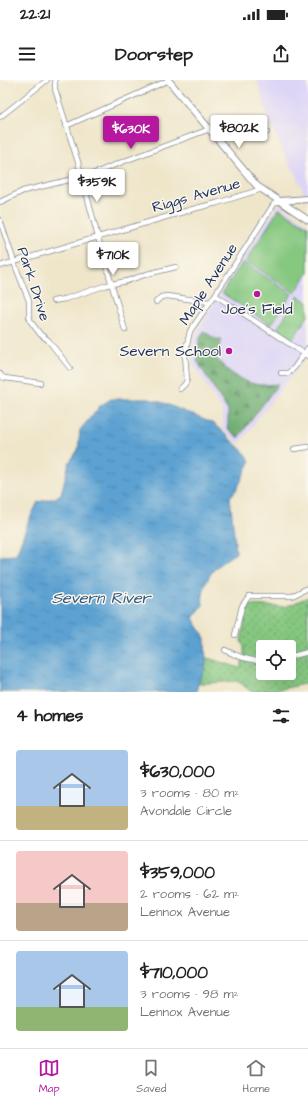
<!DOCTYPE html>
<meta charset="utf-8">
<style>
body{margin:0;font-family:"Architects Daughter",sans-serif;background:#f6f6f6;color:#222;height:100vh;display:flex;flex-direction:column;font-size:15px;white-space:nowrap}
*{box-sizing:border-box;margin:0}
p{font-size:13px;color:#767676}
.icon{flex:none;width:22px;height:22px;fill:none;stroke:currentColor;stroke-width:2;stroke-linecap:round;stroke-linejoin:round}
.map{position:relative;height:612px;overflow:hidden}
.drawer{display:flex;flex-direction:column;background:#fff;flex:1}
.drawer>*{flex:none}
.buttons{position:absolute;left:256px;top:560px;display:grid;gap:8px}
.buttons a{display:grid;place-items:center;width:40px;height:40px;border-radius:4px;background:#fff;box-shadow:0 4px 16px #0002;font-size:20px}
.price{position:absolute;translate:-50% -34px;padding:0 9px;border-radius:4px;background:#fff;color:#222;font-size:13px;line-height:26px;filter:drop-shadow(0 1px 2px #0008)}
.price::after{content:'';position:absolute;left:50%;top:24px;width:12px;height:9px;margin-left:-6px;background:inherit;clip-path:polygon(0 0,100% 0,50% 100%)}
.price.active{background:#b5179e;color:#fff}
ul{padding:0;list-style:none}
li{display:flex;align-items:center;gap:12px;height:100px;padding:0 16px}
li+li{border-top:1px solid #e0e0e0}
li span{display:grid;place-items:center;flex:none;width:112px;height:80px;border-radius:4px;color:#555}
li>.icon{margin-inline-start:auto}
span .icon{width:48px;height:48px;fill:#fffc;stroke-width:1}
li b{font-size:17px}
h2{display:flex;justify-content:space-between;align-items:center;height:48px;padding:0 16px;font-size:17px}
.status{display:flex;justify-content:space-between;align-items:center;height:28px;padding:0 20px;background:#fff;direction:ltr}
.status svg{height:11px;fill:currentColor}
header{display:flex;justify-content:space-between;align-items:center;height:52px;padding:0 16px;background:#fff;font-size:18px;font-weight:700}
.tab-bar{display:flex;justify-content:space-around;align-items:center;height:56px;border-top:1px solid #e0e0e0;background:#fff;font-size:11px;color:#767676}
.tab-bar a{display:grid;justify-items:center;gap:2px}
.tab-bar .active{color:#b5179e}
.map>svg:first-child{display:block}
</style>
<div class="status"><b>22:21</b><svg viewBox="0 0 49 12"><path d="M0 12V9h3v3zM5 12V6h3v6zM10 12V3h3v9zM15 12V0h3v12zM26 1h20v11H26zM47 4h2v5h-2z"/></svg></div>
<header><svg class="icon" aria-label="menu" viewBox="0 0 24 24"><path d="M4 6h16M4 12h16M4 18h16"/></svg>Doorstep<svg class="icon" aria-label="share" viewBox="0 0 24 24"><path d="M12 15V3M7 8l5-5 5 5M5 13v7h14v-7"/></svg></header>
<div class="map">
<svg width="308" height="612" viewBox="0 0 308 612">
<defs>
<pattern id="forest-firs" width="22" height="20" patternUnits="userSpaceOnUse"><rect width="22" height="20" fill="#6cac6e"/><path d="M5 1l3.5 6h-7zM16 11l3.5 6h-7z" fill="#588c5e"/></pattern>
<pattern id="park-dots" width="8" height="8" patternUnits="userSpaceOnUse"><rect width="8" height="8" fill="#86c880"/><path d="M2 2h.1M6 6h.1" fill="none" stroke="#6da36c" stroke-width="1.8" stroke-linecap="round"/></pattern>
<pattern id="water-ripples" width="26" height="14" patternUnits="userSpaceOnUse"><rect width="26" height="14" fill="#5ba1d1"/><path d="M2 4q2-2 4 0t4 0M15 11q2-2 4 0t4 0" fill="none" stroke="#4a84ad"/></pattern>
</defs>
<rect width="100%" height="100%" fill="#fbf7ec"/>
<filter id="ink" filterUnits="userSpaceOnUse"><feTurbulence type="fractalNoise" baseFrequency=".025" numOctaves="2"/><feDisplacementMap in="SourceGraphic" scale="8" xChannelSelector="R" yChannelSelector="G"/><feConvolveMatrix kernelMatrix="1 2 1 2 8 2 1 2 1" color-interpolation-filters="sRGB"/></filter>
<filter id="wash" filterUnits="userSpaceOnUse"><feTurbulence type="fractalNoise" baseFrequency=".012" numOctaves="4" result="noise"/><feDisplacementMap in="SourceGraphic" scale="16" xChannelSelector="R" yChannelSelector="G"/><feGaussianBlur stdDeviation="0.9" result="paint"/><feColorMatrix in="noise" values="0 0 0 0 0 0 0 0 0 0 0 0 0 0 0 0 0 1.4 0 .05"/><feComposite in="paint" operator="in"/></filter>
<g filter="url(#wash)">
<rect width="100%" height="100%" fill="#efe6ca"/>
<path fill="#ddd5f6" d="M257,0H308V114H304L297,95L287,81L276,55L270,44Z
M278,125H280L284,127L283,129L287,130L308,144V274L239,364L222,349L223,345L222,331L192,282L194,258L220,213Z"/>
<path fill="url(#forest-firs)" stroke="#446e66" d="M204,251L215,259H222L219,269L215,276C225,291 244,304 262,305C267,305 273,304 278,304L238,358L227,348L228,344V331L197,281L199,260Z"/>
<path fill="url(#park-dots)" stroke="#507c6f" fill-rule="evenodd" d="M308,517V603C291,607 272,612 254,612C247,611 243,602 235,601L198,604L204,577L240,588L244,576V567L241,561L248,525L285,527ZM263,567H289V593H263Z"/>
<path fill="#86c880" stroke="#507c6f" d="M279,129L308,146V193L295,213L246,181Z
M243,182L292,214L271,245L222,213Z
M298,216L308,222V236L293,259L277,249Z"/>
<path fill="url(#water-ripples)" stroke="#3b6898" d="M111,319H149L164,323L214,344L247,375L250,382L237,409L230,417L236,473C220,483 209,490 204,509C203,515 202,519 203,525L193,538L205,558L206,585L197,607V612H0V476L16,475L29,440L38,422L55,418L61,414L69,383L78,370L80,350L100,326Z"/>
</g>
<g filter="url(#ink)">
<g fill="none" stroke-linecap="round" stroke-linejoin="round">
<defs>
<path id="street" d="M55,0V9L78,82L99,161L125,250
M0,37L47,0
M66,46L169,0
M0,122L23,111L90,95L122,82L207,50L228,48L244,49L267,52
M0,140L15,185L29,221V236L31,242L40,254L48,260L70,288
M0,186L193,129L217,123L262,109
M215,215L308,276
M53,221L65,219L107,205L127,201L147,194L176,187
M156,222L161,217L167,216L209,222
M281,293H288L294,288L308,268
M0,294L2,297L5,298L40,303
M180,309L185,304L187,300L185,274L190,251L215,215L274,124L279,121
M294,369L308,367
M235,555L242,526L249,516H292L308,508
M225,570C240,578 247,579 263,582
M289,577L308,572"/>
<path id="secondary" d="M168,0L257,106L308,140
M280,121L308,119"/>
</defs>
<use href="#street" stroke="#858a94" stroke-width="6"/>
<use href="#secondary" stroke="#858a94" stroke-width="8"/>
<use href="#street" stroke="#fff" stroke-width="4.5"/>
<use href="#secondary" stroke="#fff" stroke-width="6"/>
</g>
</g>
<g fill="#b5179e" stroke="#fbf7ec" stroke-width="1.5">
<circle cx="257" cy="214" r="4"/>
<circle cx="229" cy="271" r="4"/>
</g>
<g text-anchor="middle" stroke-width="3" stroke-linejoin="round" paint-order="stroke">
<g font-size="15" fill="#1b2f5e" stroke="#fbf7ec">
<text transform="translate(196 115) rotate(-16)" y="5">Riggs Avenue</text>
<text transform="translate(34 204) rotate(72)" y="5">Park Drive</text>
<text transform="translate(208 204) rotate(-57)" y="5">Maple Avenue</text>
</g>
<g font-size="15" fill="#1b2f5e" stroke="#fbf7ec">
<text x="257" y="234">Joe's Field</text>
<text x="221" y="276" text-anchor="end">Severn School</text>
</g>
<g font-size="16" font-style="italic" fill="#315786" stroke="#fbf7ec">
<text x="101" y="523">Severn River</text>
</g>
</g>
</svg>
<div class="buttons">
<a><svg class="icon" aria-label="locate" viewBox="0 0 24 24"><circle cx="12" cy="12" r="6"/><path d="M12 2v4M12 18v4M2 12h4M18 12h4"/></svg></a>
</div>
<b class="price" style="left:239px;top:69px">$802K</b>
<b class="price active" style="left:131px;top:70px">$630K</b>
<b class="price" style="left:97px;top:123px">$359K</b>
<b class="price" style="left:113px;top:196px">$710K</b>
</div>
<section class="drawer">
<h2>4 homes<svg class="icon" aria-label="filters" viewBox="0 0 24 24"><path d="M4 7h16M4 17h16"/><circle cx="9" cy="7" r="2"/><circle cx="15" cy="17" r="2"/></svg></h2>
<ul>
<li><span style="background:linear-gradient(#a9c7e8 70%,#c2b280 0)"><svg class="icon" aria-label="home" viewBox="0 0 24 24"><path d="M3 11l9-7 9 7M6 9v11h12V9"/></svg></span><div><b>$630,000</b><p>3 rooms · 80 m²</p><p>Avondale Circle</p></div></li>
<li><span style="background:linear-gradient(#f6c9c9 65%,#b9a48a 0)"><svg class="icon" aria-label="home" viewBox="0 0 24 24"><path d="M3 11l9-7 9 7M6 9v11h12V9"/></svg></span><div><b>$359,000</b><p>2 rooms · 62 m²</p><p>Lennox Avenue</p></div></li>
<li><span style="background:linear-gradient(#a9c7e8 70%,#8fb573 0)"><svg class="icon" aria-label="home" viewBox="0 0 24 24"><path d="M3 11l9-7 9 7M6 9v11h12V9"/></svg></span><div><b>$710,000</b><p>3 rooms · 98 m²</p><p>Lennox Avenue</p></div></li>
</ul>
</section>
<nav class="tab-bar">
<a class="active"><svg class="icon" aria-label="map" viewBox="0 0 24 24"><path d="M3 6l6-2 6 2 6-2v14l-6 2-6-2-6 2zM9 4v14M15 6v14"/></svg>Map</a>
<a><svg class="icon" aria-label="saved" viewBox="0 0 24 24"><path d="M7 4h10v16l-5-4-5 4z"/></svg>Saved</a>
<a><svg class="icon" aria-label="home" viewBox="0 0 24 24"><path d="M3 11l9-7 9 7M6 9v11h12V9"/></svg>Home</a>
</nav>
